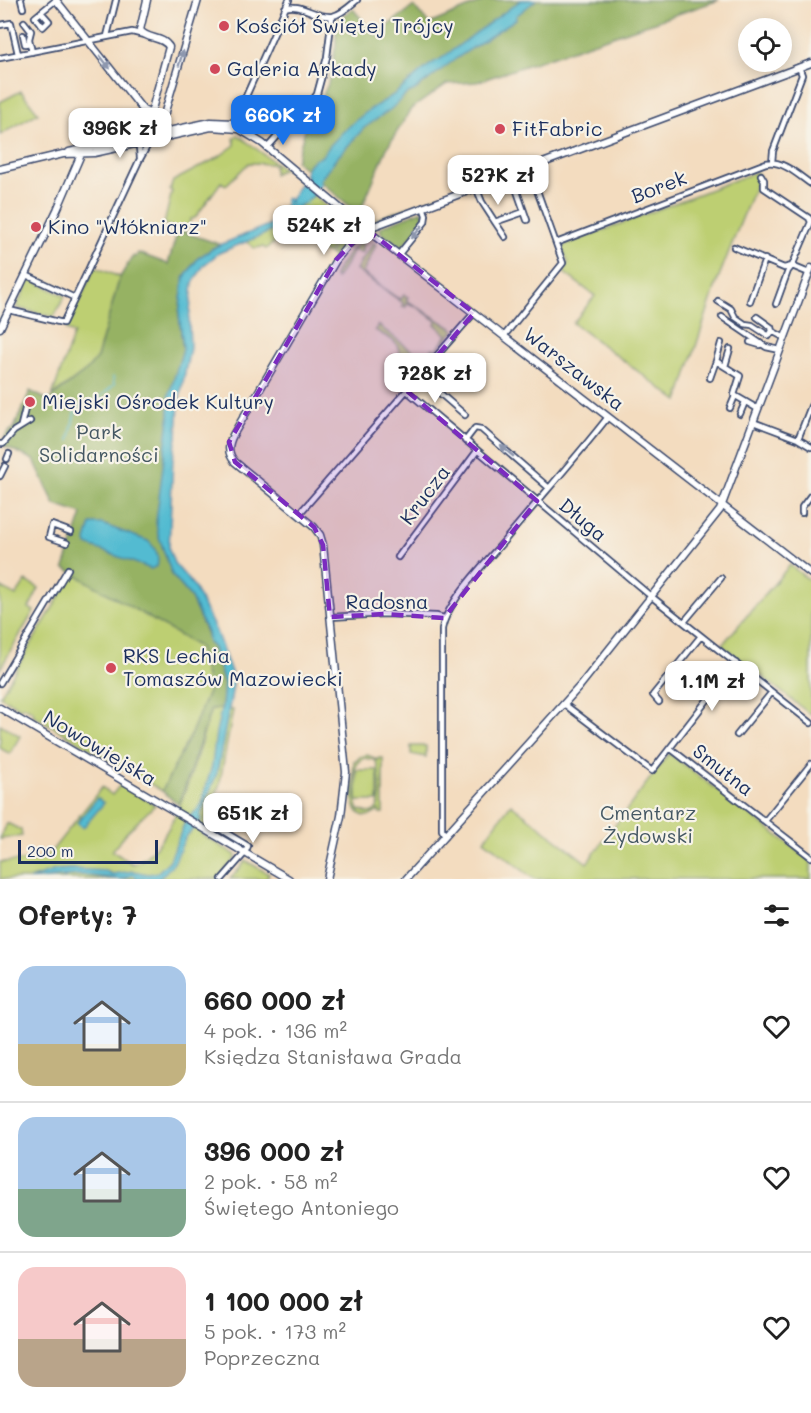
<!DOCTYPE html>
<html lang="pl">
<meta charset="utf-8">
<style>
body{margin:0;font-family:Mali,sans-serif;background:#f6f6f6;color:#222;height:100vh;display:flex;flex-direction:column;font-size:22px;white-space:nowrap}
*{box-sizing:border-box;margin:0}
p{font-size:20px;color:#767676}
.icon{flex:none;width:33px;height:33px;fill:none;stroke:currentColor;stroke-width:2;stroke-linecap:round;stroke-linejoin:round}
.map{position:relative;height:879px;overflow:hidden}
.sheet{display:flex;flex-direction:column;background:#fff;flex:1}
.sheet>*{flex:none}
.tools{position:absolute;left:738px;top:18px;display:grid;gap:12px}
.tools a{display:grid;place-items:center;width:54px;height:54px;border-radius:50%;background:#fff;box-shadow:0 3px 15px #0003;font-size:30px}
.scale{position:absolute;left:18px;bottom:15px;width:140px;box-sizing:border-box;padding-left:6px;border:3px solid #1b2f5e;border-top:0;font-size:16px;line-height:21px;white-space:nowrap;color:#1b2f5e;-webkit-text-stroke:4px #f7f3e8;paint-order:stroke}
.price{position:absolute;translate:-50% -51px;padding:0 14px;border-radius:12px;background:#fff;color:#222;font-size:20px;line-height:39px;filter:drop-shadow(0 2px 3px #0008)}
.price::after{content:'';position:absolute;left:50%;top:36px;width:18px;height:14px;margin-left:-9px;background:inherit;clip-path:polygon(0 0,100% 0,50% 100%)}
.price.active{background:#1a73e8;color:#fff}
ul{padding:0;list-style:none}
li{display:flex;align-items:center;gap:18px;height:150px;padding:0 18px}
li+li{border-top:2px solid #e0e0e0}
li span{display:grid;place-items:center;flex:none;width:168px;height:120px;border-radius:18px;color:#555}
li>.icon{margin-inline-start:auto}
span .icon{width:72px;height:72px;fill:#fffc;stroke-width:1}
li b{font-size:26px}
h2{display:flex;justify-content:space-between;align-items:center;height:72px;padding:0 18px;font-size:26px}
.map>svg:first-child{display:block}
</style>
<div class="map">
<svg width="811" height="879" viewBox="0 0 811 879">
<rect width="100%" height="100%" fill="#f7f3e8"/>
<filter id="ink" filterUnits="userSpaceOnUse"><feTurbulence type="fractalNoise" baseFrequency=".0167" numOctaves="2"/><feDisplacementMap in="SourceGraphic" scale="12" xChannelSelector="R" yChannelSelector="G"/><feConvolveMatrix kernelMatrix="1 2 1 2 8 2 1 2 1" color-interpolation-filters="sRGB"/></filter>
<filter id="wash" filterUnits="userSpaceOnUse"><feTurbulence type="fractalNoise" baseFrequency=".008" numOctaves="4" result="noise"/><feDisplacementMap in="SourceGraphic" scale="24" xChannelSelector="R" yChannelSelector="G"/><feGaussianBlur stdDeviation="1.35" result="paint"/><feColorMatrix in="noise" values="0 0 0 0 0 0 0 0 0 0 0 0 0 0 0 0 0 1.4 0 .05"/><feComposite in="paint" operator="in"/></filter>
<g filter="url(#wash)">
<rect width="100%" height="100%" fill="#f3dcbf"/>
<path fill="#bdcf72" stroke="#6c7f68" stroke-width="1.5" fill-rule="evenodd" d="M21,91L38,113L0,135V102Z
M238,135L283,169L274,174V164L249,163L226,185L221,182L195,218L191,219L185,232L164,224L172,191L170,190L173,181L217,158L235,145L234,138Z
M756,172L759,176L718,279L678,401L573,323L595,296L563,272L568,263L562,246Z
M492,176L496,177L377,220L376,219Z
M313,195L328,208L316,220L310,215L301,224L297,220L290,226L299,237L293,243L284,235L266,249L263,247L254,248L246,241L277,229L295,210Z
M332,210L336,213L335,216L338,218L336,227L330,236L332,241L329,254L316,248L311,240L312,238H316L324,229L323,220Z
M341,217C355,231 342,243 333,256L331,255Z
M363,240L362,253L353,250L346,265L336,279L334,275L349,252Z
M374,243L376,245L363,273L396,297L401,299L404,295L408,297L406,300L455,330L436,351H431L433,348L436,350L447,335L435,324L436,321L417,307L407,303L406,307L402,306L403,303L356,270L361,260Z
M95,267L120,277L97,358L87,370L52,396L74,333L66,330Z
M30,279L65,296L54,317L17,308V305Z
M378,325L427,362L420,369H415L400,356C397,337 389,340 375,330Z
M790,565L811,582V715L722,645Z
M74,572L199,647L209,690L190,736L162,791L33,715V711L24,706L20,708L0,696Z
M26,581L39,588L29,608L34,611L0,669V587L16,596Z
M211,709L233,710L219,787L205,822L203,835L236,855L235,859L217,879H0V862L40,860L50,853L102,787L112,795L121,784L155,805L127,832L112,851L133,864C177,848 197,751 211,709Z
M0,724L20,736L10,754L0,748Z
M411,746H426V757L411,754Z
M669,753L811,861V879H534L484,840L511,804L587,863Z
M367,755L379,760V758H383V813H379V810C375,814 371,816 366,816C346,814 354,774 354,760L355,762L360,757ZM365,758L375,760C380,767 382,800 377,808C374,812 373,812 369,813L359,810C355,803 353,771 357,764C359,760 361,760 365,758Z
M357,770H378V801H357Z
M7,823L21,830L22,836L0,839Z
M246,861L248,862L269,874L266,879H230Z"/>
<path fill="#96b264" stroke="#587061" stroke-width="1.5" d="M486,0H719L477,82L447,84L411,109L387,148L359,214L296,161L309,116L317,108L328,84L336,45V24L342,16L353,9L375,35L414,6L429,24Z
M420,211H423C426,225 410,238 402,247L382,234L380,229L383,226Z
M178,230L219,244L198,258L184,278L179,314L183,349L158,510L172,575L190,596L213,648L224,684L222,709H211L179,805L162,791L190,736L209,690L199,647L64,568L82,514L55,505L34,460L4,446L3,441L7,433L14,428L30,391L48,400L87,370L97,358L120,277L133,256L136,257L138,253L168,264Z"/>
<path fill="#53bbd1" stroke="#377598" stroke-width="1.5" d="M521,0H536L516,16V19L454,60L415,90L408,93L391,109L364,128L335,160L320,180L321,185L312,197L295,210L277,229L219,253L204,265L193,283L189,320L190,348L179,402L177,438L173,458L169,549L174,563L193,585L216,631L231,672L233,684L231,698L217,773L200,816L201,820L185,838L174,863L159,879H139L133,875L121,879L81,875L29,879L56,870L71,869L106,871L112,874L133,871L148,874L158,872L170,860L184,824L191,815L198,809L201,803L212,766L216,732L222,706L224,683L213,648L208,642L207,633L190,596L172,575L158,534L156,522L169,418V395L183,349L179,314L184,278L198,258L215,247L271,224L284,208L286,198L290,199L289,204L297,188L307,176L305,173C307,165 312,159 321,157C334,139 350,124 368,111C379,103 391,98 402,88C411,81 430,62 439,60Z
M91,524H102L148,541C155,547 160,557 157,566L151,569L87,545L86,541Z
M97,798L104,803L83,828L77,823Z"/>
<g fill="none" stroke-linecap="round" stroke-linejoin="round">
<path stroke="#53bbd1" stroke-width="1.5" d="M304,202L308,204
M106,400L111,403
M69,441L76,407L91,405L114,385L113,377"/>
</g>
</g>
<g filter="url(#ink)">
<g fill="none" stroke-linecap="round" stroke-linejoin="round">
<defs>
<path id="street" d="M21,0L23,8
M285,8C300,2 317,19 333,16C342,14 350,6 357,0
M41,12L49,21L43,27L35,17L56,0
M24,22L31,31L29,39L32,52
M0,25L11,23L18,54
M23,35L25,44L30,43
M107,36L116,0
M0,58L132,32L144,35
M240,112L241,119L247,128
M234,123L289,0
M133,143L139,147L140,158
M267,148L282,131L304,112L317,94L327,57L332,17
M772,162L773,151L802,75L799,67
M511,174L527,220
M761,175L764,180V188L809,218L811,222
M476,187L482,202L495,222L524,212
M495,222L505,237
M556,243L766,163C783,160 798,175 811,184
M734,247L784,268L792,266L809,273
M399,254L425,222L426,215L423,207
M75,298L139,161L150,141
M718,301L731,309L735,317L745,324L752,325L769,336L772,331
M750,301L765,259
M776,304L788,271L792,266L811,222
M9,310L63,323L75,298L26,275
M722,317L766,347L780,350
M757,317L771,327L772,331L785,338
M504,336L563,263L529,168
M750,342L760,345
M721,343L716,361L740,376L734,395L758,409
M725,366L730,349
M420,376L465,415
M710,378L716,361
M407,391L647,593L811,723
M730,408L735,396
M740,414L745,402
M753,422L798,439L811,447
M21,425L25,409
M798,439L811,406
M465,441L475,428L481,429L549,488
M0,444H3L14,431L30,421
M7,459L9,454
M0,476L5,466
M802,513V507L811,495
M299,514L474,313
M67,543L49,537L52,525L71,532
M398,557L477,451
M330,617L384,614L436,616L444,618
M684,622L721,578
M0,683L68,569
M659,702L653,695L701,636
M564,704L652,771L736,663
M737,735L772,692
M670,748L811,857
M212,821L211,824L248,846L245,853L222,879
M765,821L811,764
M445,836L442,830V629C448,600 485,563 505,540C539,499 575,459 608,417"/>
<path id="secondary" d="M56,0L143,110L158,117L165,113
M143,135L147,128L169,47C163,36 147,40 140,30L147,0
M155,135L161,125L198,0
M69,152L211,122L234,123L249,130
M0,169L63,154L94,153L211,127L239,129L262,143L359,224L811,574
M348,242L352,229L348,218
M0,328L57,210L82,152
M0,708L289,879
M327,879L341,816L346,772L323,545L320,535L314,527L235,462C227,453 228,445 233,435L336,260L350,243L366,229L811,63
M406,879L579,687L720,510L811,268"/>
</defs>
<use href="#street" stroke="#3b496d" stroke-width="8"/>
<use href="#secondary" stroke="#3b496d" stroke-width="9"/>
<use href="#street" stroke="#fff" stroke-width="4.5"/>
<use href="#secondary" stroke="#fff" stroke-width="6"/>
</g>
<defs><path id="oneway-solid" d="M-6-.8H1V-3.2L6.5 0L1 3.2V.8H-6Z" transform="scale(1.5)"/></defs>
<g fill="#8d97ae">
<use href="#oneway-solid" transform="translate(181 58) rotate(-74)"/>
<use href="#oneway-solid" transform="translate(105 62) rotate(52)"/>
<use href="#oneway-solid" transform="translate(417 232) rotate(129)"/>
<use href="#oneway-solid" transform="translate(507 451) rotate(-140)"/>
</g>
</g>
<path fill="#7b2cbf" fill-opacity="0.2" stroke="#7b2cbf" stroke-width="4.5" stroke-dasharray="12 8" stroke-linejoin="round" d="M366,229L474,313L407,391L537,501L444,618L384,614L330,617L323,545L314,527L235,462L229,442L336,260Z"/>
<g fill="#d1495b" stroke="#f7f3e8" stroke-width="2">
<circle cx="224" cy="26" r="6"/>
<circle cx="215" cy="69" r="6"/>
<circle cx="500" cy="129" r="6"/>
<circle cx="36" cy="227" r="6"/>
<circle cx="30" cy="402" r="6"/>
<circle cx="111" cy="668" r="6"/>
</g>
<g text-anchor="middle" stroke-width="4.5" stroke-linejoin="round" paint-order="stroke">
<g font-size="20" fill="#1b2f5e" stroke="#f7f3e8" text-anchor="start">
<text x="236" y="33">Kościół Świętej Trójcy</text>
<text x="227" y="76">Galeria Arkady</text>
<text x="512" y="136">FitFabric</text>
<text x="48" y="234">Kino "Włókniarz"</text>
<text x="42" y="409">Miejski Ośrodek Kultury</text>
<text x="123" y="663">RKS Lechia<tspan x="123" dy="23">Tomaszów Mazowiecki</tspan></text>
</g>
<g font-size="20" fill="#1b2f5e" stroke="#f7f3e8">
<text transform="translate(659 187) rotate(-21)" y="7">Borek</text>
<text transform="translate(574 369) rotate(38)" y="7">Warszawska</text>
<text transform="translate(425 495) rotate(-53)" y="7">Krucza</text>
<text transform="translate(583 520) rotate(40)" y="7">Długa</text>
<text x="387" y="609">Radosna</text>
<text transform="translate(100 748) rotate(31)" y="7">Nowowiejska</text>
<text transform="translate(723 770) rotate(38)" y="7">Smutna</text>
</g>
<g font-size="20" fill="#445763" stroke="#f7f3e8">
<text x="99" y="439">Park<tspan x="99" dy="23">Solidarności</tspan></text>
<text x="648" y="820">Cmentarz<tspan x="648" dy="23">Żydowski</tspan></text>
</g>
</g>
</svg>
<div class="tools">
<a><svg class="icon" aria-label="locate" viewBox="0 0 24 24"><circle cx="12" cy="12" r="6"/><path d="M12 2v4M12 18v4M2 12h4M18 12h4"/></svg></a>
</div>
<div class="scale">200 m</div>
<b class="price active" style="left:283px;top:146px">660K zł</b>
<b class="price" style="left:120px;top:159px">396K zł</b>
<b class="price" style="left:498px;top:206px">527K zł</b>
<b class="price" style="left:324px;top:256px">524K zł</b>
<b class="price" style="left:435px;top:404px">728K zł</b>
<b class="price" style="left:712px;top:712px">1.1M zł</b>
<b class="price" style="left:253px;top:844px">651K zł</b>
</div>
<section class="sheet">
<h2>Oferty: 7<svg class="icon" aria-label="filters" viewBox="0 0 24 24"><path d="M4 7h16M4 17h16"/><circle cx="9" cy="7" r="2"/><circle cx="15" cy="17" r="2"/></svg></h2>
<ul>
<li><span style="background:linear-gradient(#a9c7e8 65%,#c2b280 0)"><svg class="icon" aria-label="home" viewBox="0 0 24 24"><path d="M3 11l9-7 9 7M6 9v11h12V9"/></svg></span><div><b>660 000 zł</b><p>4 pok. · 136 m²</p><p>Księdza Stanisława Grada</p></div><svg class="icon" aria-label="heart" viewBox="0 0 24 24"><path d="M12 20l-8-8c-3-5 5-10 8-4 3-6 11-1 8 4z"/></svg></li>
<li><span style="background:linear-gradient(#a9c7e8 60%,#7fa58c 0)"><svg class="icon" aria-label="home" viewBox="0 0 24 24"><path d="M3 11l9-7 9 7M6 9v11h12V9"/></svg></span><div><b>396 000 zł</b><p>2 pok. · 58 m²</p><p>Świętego Antoniego</p></div><svg class="icon" aria-label="heart" viewBox="0 0 24 24"><path d="M12 20l-8-8c-3-5 5-10 8-4 3-6 11-1 8 4z"/></svg></li>
<li><span style="background:linear-gradient(#f6c9c9 60%,#b9a48a 0)"><svg class="icon" aria-label="home" viewBox="0 0 24 24"><path d="M3 11l9-7 9 7M6 9v11h12V9"/></svg></span><div><b>1 100 000 zł</b><p>5 pok. · 173 m²</p><p>Poprzeczna</p></div><svg class="icon" aria-label="heart" viewBox="0 0 24 24"><path d="M12 20l-8-8c-3-5 5-10 8-4 3-6 11-1 8 4z"/></svg></li>
</ul>
</section>
